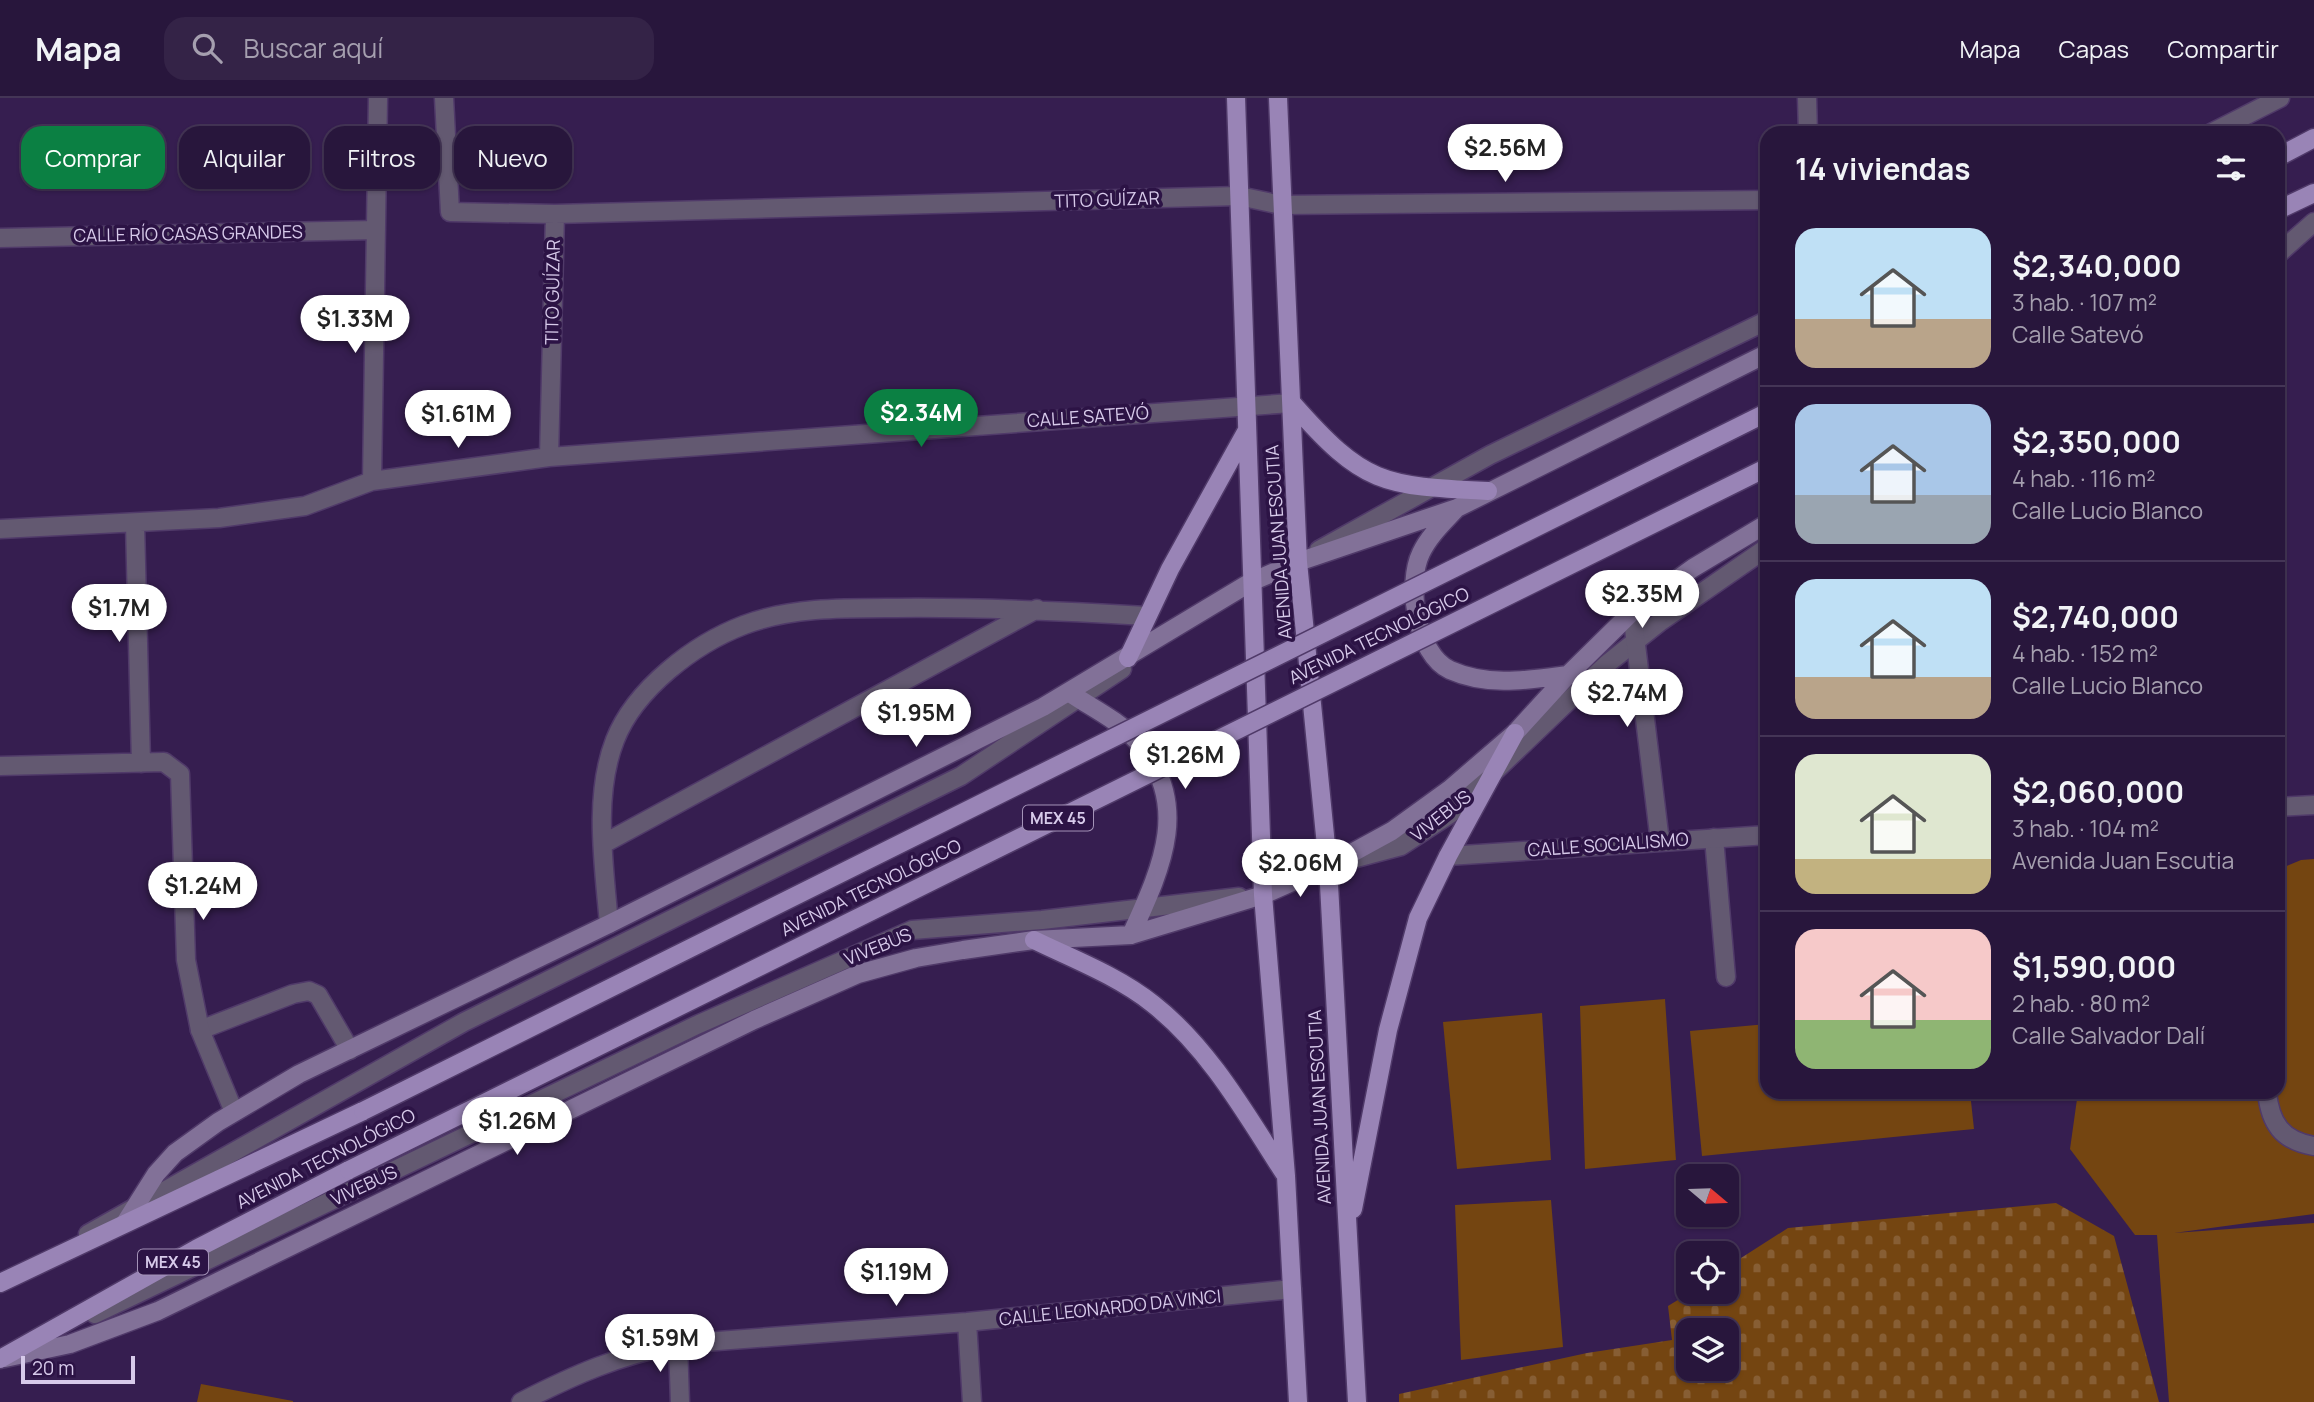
<!DOCTYPE html>
<html lang="es">
<meta charset="utf-8">
<style>
body{margin:0;font-family:Manrope,sans-serif;background:#342347;color:#f1f3f6;height:100vh;display:flex;flex-direction:column;font-size:26px;white-space:nowrap}
*{box-sizing:border-box;margin:0}
p{font-size:23px;color:#a59faf}
.icon{flex:none;width:38px;height:38px;fill:none;stroke:currentColor;stroke-width:2;stroke-linecap:round;stroke-linejoin:round}
.map{position:relative;flex:1;overflow:hidden}
.side{position:absolute;left:1760px;top:28px;width:525px;height:973px;display:flex;flex-direction:column;background:#28163c;border-radius:21px;box-shadow:0 2px 5px #0004,0 0 0 2px #443556}
.side>*{flex:none}
.top-card{position:absolute;left:21px;top:28px;width:665px;height:63px;display:flex;gap:14px}
.needle{width:46px;rotate:109deg}
.controls{position:absolute;left:1676px;top:1066px;display:grid;gap:14px}
.controls a{display:grid;place-items:center;width:63px;height:63px;border-radius:14px;background:#28163c;box-shadow:0 2px 5px #0004,0 0 0 2px #443556;font-size:35px}
.scale{position:absolute;left:21px;bottom:18px;width:114px;box-sizing:border-box;padding-left:7px;border:4px solid #d7caea;border-top:0;font-size:19px;line-height:24px;white-space:nowrap;color:#d7caea;-webkit-text-stroke:5px #2c1345;paint-order:stroke}
.price{position:absolute;translate:-50% -60px;padding:0 16px;border-radius:24px;background:#fff;color:#222;font-size:23px;line-height:46px;filter:drop-shadow(0 2px 4px #0008)}
.price::after{content:'';position:absolute;left:50%;top:42px;width:21px;height:16px;margin-left:-10px;background:inherit;clip-path:polygon(0 0,100% 0,50% 100%)}
.price.active{background:#0b8043;color:#fff}
ul{padding:0;list-style:none}
li{display:flex;align-items:center;gap:21px;height:175px;padding:0 35px}
li+li{border-top:2px solid #443556}
li span{display:grid;place-items:center;flex:none;width:196px;height:140px;border-radius:21px;color:#555}
li>.icon{margin-inline-start:auto}
span .icon{width:84px;height:84px;fill:#fffc;stroke-width:1}
li b{font-size:30px}
h2{display:flex;justify-content:space-between;align-items:center;height:84px;padding:0 35px;font-size:30px}
.tag{padding:0 24px;border-radius:21px;background:#28163c;box-shadow:0 2px 5px #0004,0 0 0 2px #443556;font-size:24px;line-height:63px}
.tag.active{background:#0b8043;color:#fff}
header{display:flex;align-items:center;gap:42px;box-sizing:border-box;height:98px;padding:0 35px;background:#28163c;border-bottom:2px solid #443556}
header strong{font-size:33px}
nav{display:flex;gap:38px;margin-inline-start:auto;font-size:24px}
.search{width:490px;height:63px;background:#342347;display:flex;align-items:center;gap:18px;box-sizing:border-box;padding:0 24px;border-radius:21px;color:#a59faf;font-size:26px}
.map>svg:first-child{display:block}
</style>
<header>
<strong>Mapa</strong>
<div class="search"><svg class="icon" aria-label="search" viewBox="0 0 24 24"><circle cx="10" cy="10" r="6"/><path d="M15 15l6 6"/></svg>Buscar aquí</div>
<nav><a>Mapa</a><a>Capas</a><a>Compartir</a></nav>
</header>
<div class="map">
<svg width="2314" height="1304" viewBox="0 0 2314 1304">
<defs>
<pattern id="cemetery-stones" width="16" height="16" patternUnits="userSpaceOnUse" patternTransform="scale(1.75)"><rect width="16" height="16" fill="#744511"/><path d="M2 7V4a2 2 0 0 1 4 0v3zM10 15v-3a2 2 0 0 1 4 0v3z" fill="#875e34"/></pattern>
</defs>
<rect width="100%" height="100%" fill="#361e50"/>
<path fill="url(#cemetery-stones)" fill-rule="evenodd" d="M2056,1105L2114,1138L2159,1304H1399V1296L1587,1255L1672,1242L1668,1208L1691,1194H1727V1169L1788,1130ZM1689,1232H1727V1270H1689Z"/>
<path fill="#744511" d="M2314,761V1116L2174,1135L2314,1125V1304H2169L2157,1137H2135L2070,1051L2078,994H2278L2279,771L2301,762Z
M1665,901L1676,1062L1585,1071L1580,908Z
M1542,915L1551,1062L1457,1071L1443,924Z
M1767,926L1768,994H1970L1974,1031L1702,1058L1690,933Z
M1551,1102L1563,1249L1461,1262L1455,1107Z
M201,1286L293,1303V1304H197Z"/>
<g fill="none" stroke-linecap="round" stroke-linejoin="round">
<defs>
<path id="lane" d="M2211,35L2280,0
M2278,156L2314,124
M1319,452L1490,357L1768,222
M1714,740L1726,879
M603,746L1037,511
M1341,764L1401,748L1450,716L1607,566L1661,523L1768,449
M609,826C604,767 593,698 615,642C635,591 694,546 744,527C791,509 846,510 896,510C980,509 1062,513 1146,518
M200,932L293,896L309,893L318,897L350,952
M2267,994C2270,1025 2282,1043 2314,1048
M88,1136L464,924L961,678L1122,571
M95,1216L699,926L912,832L1042,822L1239,799"/>
<path id="street" d="M444,0L450,114L555,116L1239,98L1281,107L1768,102
M1807,0L1808,35
M0,140L376,132
M549,359L555,116
M372,383L378,0
M135,426L141,665
M0,431L219,420L305,408L372,383L549,359L1292,305
M1632,514L1660,744
M0,668L164,664L180,676L186,862L200,932L234,1014
M2278,709L2314,707
M1448,758L1768,737
M967,1224L972,1304
M678,1246L680,1304
M521,1304C576,1276 617,1258 678,1246L967,1224L1292,1191"/>
<path id="secondary" d="M1455,412C1443,425 1429,438 1421,455C1406,486 1416,556 1450,572C1488,589 1528,582 1568,577
M1070,595C1092,610 1118,622 1136,642C1193,705 1161,771 1131,837
M125,1125L156,1076L175,1055L218,1024L299,976L609,826L1043,609L1251,484L1298,464L1457,410L1768,255
M5,1260L70,1246L158,1213L754,922L858,876L916,860L963,852L1034,842L1131,837L1263,797L1328,768L1392,733L1450,691L1515,635L1568,577L1632,514L1693,470L1768,425"/>
<path id="primary" d="M1236,0L1263,797L1286,1078L1298,1304
M1278,0L1298,464L1328,768L1357,1304
M2278,59L2314,40
M2278,112L2314,95
M1292,305C1364,387 1382,388 1488,393
M1128,560L1170,471L1247,332
M1034,842C1073,861 1118,878 1153,906C1209,950 1246,1016 1284,1075
M1353,1111L1388,932L1418,820L1448,758L1515,635
M0,1185L363,1013
M0,1261L196,1151L349,1072"/>
</defs>
<use href="#lane" stroke="#503a69" stroke-width="21"/>
<use href="#street" stroke="#503a69" stroke-width="21"/>
<use href="#secondary" stroke="#503a69" stroke-width="21"/>
<use href="#primary" stroke="#503a69" stroke-width="21"/>
<use href="#lane" stroke="#635971" stroke-width="18"/>
<use href="#street" stroke="#635971" stroke-width="18"/>
<use href="#secondary" stroke="#827198" stroke-width="18"/>
<use href="#primary" stroke="#9984b6" stroke-width="18"/>
<defs>
<path id="primary-bridge" d="M363,1013L1768,314
M349,1072L1768,369"/>
</defs>
<use href="#primary-bridge" stroke="#503a69" stroke-width="21" stroke-linecap="butt"/>
<use href="#primary-bridge" stroke="#9984b6" stroke-width="18"/>
</g>
<g text-anchor="middle" stroke-width="7" stroke-linejoin="round" paint-order="stroke">
<g fill="#2c1345" stroke="#a493b8" stroke-width="2">
<rect x="1023" y="707.5" width="70" height="25" rx="5"/>
<rect x="138" y="1151.5" width="70" height="25" rx="5"/>
</g>
<g font-size="16" font-weight="bold" fill="#d7caea">
<text x="1058" y="726">MEX 45</text>
<text x="173" y="1170">MEX 45</text>
</g>
<g font-size="18" fill="#d7caea" stroke="#2c1345">
<text transform="translate(1107 102) rotate(-2)" y="6">TITO GUÍZAR</text>
<text transform="translate(188 136) rotate(-1)" y="6">CALLE RÍO CASAS GRANDES</text>
<text transform="translate(553 194) rotate(-89)" y="6">TITO GUÍZAR</text>
<text transform="translate(1088 319) rotate(-4)" y="6">CALLE SATEVÓ</text>
<text transform="translate(1279 444) rotate(-94)" y="6">AVENIDA JUAN ESCUTIA</text>
<text transform="translate(1379 538) rotate(-26)" y="6">AVENIDA TECNOLÓGICO</text>
<text transform="translate(1441 718) rotate(-38)" y="6">VIVEBUS</text>
<text transform="translate(1608 747) rotate(-4)" y="6">CALLE SOCIALISMO</text>
<text transform="translate(871 790) rotate(-26)" y="6">AVENIDA TECNOLÓGICO</text>
<text transform="translate(878 849) rotate(-22)" y="6">VIVEBUS</text>
<text transform="translate(1320 1009) rotate(-93)" y="6">AVENIDA JUAN ESCUTIA</text>
<text transform="translate(326 1061) rotate(-27)" y="6">AVENIDA TECNOLÓGICO</text>
<text transform="translate(364 1088) rotate(-25)" y="6">VIVEBUS</text>
<text transform="translate(1110 1210) rotate(-6)" y="6">CALLE LEONARDO DA VINCI</text>
</g>
</g>
</svg>
<div class="controls">
<a><svg class="needle" viewBox="-14 -14 28 28"><path d="M0-13l5 13h-10z" fill="#e53935"/><path d="M0 13l5-13h-10z" fill="#a59faf"/></svg></a>
<a><svg class="icon" aria-label="locate" viewBox="0 0 24 24"><circle cx="12" cy="12" r="6"/><path d="M12 2v4M12 18v4M2 12h4M18 12h4"/></svg></a>
<a><svg class="icon" aria-label="layers" viewBox="0 0 24 24"><path d="M12 4l9 5-9 5-9-5zM3 14l9 5 9-5"/></svg></a>
</div>
<div class="scale">20 m</div>
<b class="price" style="left:1505px;top:86px">$2.56M</b>
<b class="price" style="left:355px;top:257px">$1.33M</b>
<b class="price active" style="left:921px;top:351px">$2.34M</b>
<b class="price" style="left:458px;top:352px">$1.61M</b>
<b class="price" style="left:1642px;top:532px">$2.35M</b>
<b class="price" style="left:119px;top:546px">$1.7M</b>
<b class="price" style="left:1627px;top:631px">$2.74M</b>
<b class="price" style="left:916px;top:651px">$1.95M</b>
<b class="price" style="left:1185px;top:693px">$1.26M</b>
<b class="price" style="left:1300px;top:801px">$2.06M</b>
<b class="price" style="left:203px;top:824px">$1.24M</b>
<b class="price" style="left:517px;top:1059px">$1.26M</b>
<b class="price" style="left:896px;top:1210px">$1.19M</b>
<b class="price" style="left:660px;top:1276px">$1.59M</b>
<div class="top-card">
<a class="tag active">Comprar</a>
<a class="tag">Alquilar</a>
<a class="tag">Filtros</a>
<a class="tag">Nuevo</a>
</div>
<section class="side">
<h2>14 viviendas<svg class="icon" aria-label="filters" viewBox="0 0 24 24"><path d="M4 7h16M4 17h16"/><circle cx="9" cy="7" r="2"/><circle cx="15" cy="17" r="2"/></svg></h2>
<ul>
<li><span style="background:linear-gradient(#bfe0f5 65%,#b9a48a 0)"><svg class="icon" aria-label="home" viewBox="0 0 24 24"><path d="M3 11l9-7 9 7M6 9v11h12V9"/></svg></span><div><b>$2,340,000</b><p>3 hab. · 107 m²</p><p>Calle Satevó</p></div></li>
<li><span style="background:linear-gradient(#a9c7e8 65%,#9aa5b1 0)"><svg class="icon" aria-label="home" viewBox="0 0 24 24"><path d="M3 11l9-7 9 7M6 9v11h12V9"/></svg></span><div><b>$2,350,000</b><p>4 hab. · 116 m²</p><p>Calle Lucio Blanco</p></div></li>
<li><span style="background:linear-gradient(#bfe0f5 70%,#b9a48a 0)"><svg class="icon" aria-label="home" viewBox="0 0 24 24"><path d="M3 11l9-7 9 7M6 9v11h12V9"/></svg></span><div><b>$2,740,000</b><p>4 hab. · 152 m²</p><p>Calle Lucio Blanco</p></div></li>
<li><span style="background:linear-gradient(#dfe7d0 75%,#c2b280 0)"><svg class="icon" aria-label="home" viewBox="0 0 24 24"><path d="M3 11l9-7 9 7M6 9v11h12V9"/></svg></span><div><b>$2,060,000</b><p>3 hab. · 104 m²</p><p>Avenida Juan Escutia</p></div></li>
<li><span style="background:linear-gradient(#f6c9c9 65%,#8fb573 0)"><svg class="icon" aria-label="home" viewBox="0 0 24 24"><path d="M3 11l9-7 9 7M6 9v11h12V9"/></svg></span><div><b>$1,590,000</b><p>2 hab. · 80 m²</p><p>Calle Salvador Dalí</p></div></li>
</ul>
</section>
</div>
